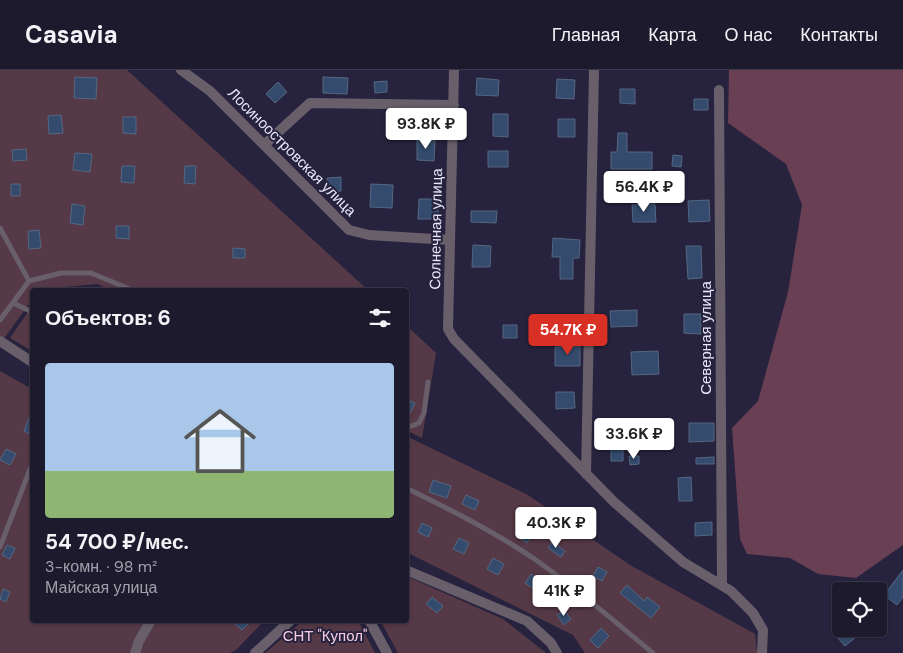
<!DOCTYPE html>
<html lang="ru">
<meta charset="utf-8">
<style>
body{margin:0;font-family:"DM Sans",sans-serif;background:#2a273a;color:#f1f3f6;height:100vh;display:flex;flex-direction:column;font-size:19px;white-space:nowrap}
*{box-sizing:border-box;margin:0}
p{font-size:16px;color:#a0a1aa}
.icon{flex:none;width:28px;height:28px;fill:none;stroke:currentColor;stroke-width:2;stroke-linecap:round;stroke-linejoin:round}
.map{position:relative;flex:1;overflow:hidden}
.panel{position:absolute;left:30px;top:218px;width:379px;height:335px;display:flex;flex-direction:column;background:#1d1a2e;border-radius:5px;box-shadow:0 1px 4px #0004,0 0 0 1px #3b384a}
.panel>*{flex:none}
.controls{position:absolute;left:832px;top:512px;display:grid;gap:10px}
.controls a{display:grid;place-items:center;width:55px;height:55px;border-radius:5px;background:#1d1a2e;box-shadow:0 1px 4px #0004,0 0 0 1px #3b384a;font-size:25px}
.price{position:absolute;translate:-50% -42px;padding:0 11px;border-radius:5px;background:#fff;color:#222;font-size:16px;line-height:32px;filter:drop-shadow(0 1px 2px #0008)}
.price::after{content:'';position:absolute;left:50%;top:30px;width:15px;height:11px;margin-left:-8px;background:inherit;clip-path:polygon(0 0,100% 0,50% 100%)}
.price.active{background:#d93025;color:#fff}
ul{padding:0;list-style:none}
li{display:grid;align-content:center;gap:10px;height:265px;padding:0 15px}
li+li{border-top:1px solid #3b384a}
li span{display:grid;place-items:center;height:155px;border-radius:5px;color:#555}
li>.icon{margin-inline-start:auto}
span .icon{width:90px;height:90px;fill:#fffc;stroke-width:1}
li b{font-size:21px}
h2{display:flex;justify-content:space-between;align-items:center;height:60px;padding:0 15px;font-size:21px}
header{display:flex;align-items:center;gap:30px;box-sizing:border-box;height:70px;padding:0 25px;background:#1d1a2e;border-bottom:1px solid #3b384a}
header strong{font-size:24px}
nav{display:flex;gap:28px;margin-inline-start:auto;font-size:18px}
.map>svg:first-child{display:block}
</style>
<header>
<strong>Casavia</strong>
<nav><a>Главная</a><a>Карта</a><a>О нас</a><a>Контакты</a></nav>
</header>
<div class="map">
<svg width="903" height="583" viewBox="0 0 903 583">
<rect width="100%" height="100%" fill="#27233e"/>
<path fill="#553946" d="M0,0H127L368,220H111L97,214L32,220V230L0,274Z
M32,236V281L10,268Z
M406,255L436,283L422,368L406,360Z
M0,301L32,319V550H265L236,580L230,583H0Z
M406,366L528,425L630,495L755,564L757,583H585L573,565L406,482Z
M406,506L503,549L546,583H398L380,550H406Z
M304,550H358L375,583H265Z"/>
<path fill="#683f53" d="M729,0H903V475L856,508L818,504L790,488L747,484L740,469L732,358L758,331L788,222L802,135L786,94L728,53Z"/>
<path fill="#344b6d" stroke="#556782" d="M75,7L97,8L96,29L74,28Z
M323,7L348,8L347,24L323,23Z
M477,8L499,10L498,26L476,25Z
M557,9L575,10L574,29L556,28Z
M387,11V22L375,23L374,12Z
M278,12L287,22L275,33L266,24Z
M620,19H635V34L620,33Z
M694,29H708V40H694Z
M493,44H508V67L493,66Z
M61,45L63,63L49,64L48,46Z
M123,47H136V64L123,63Z
M558,49H575V67H558Z
M618,63H627V82H652V99H611V82H617Z
M417,70L435,71L434,91L417,90Z
M26,79L27,90L13,91L12,80Z
M488,81H508V97H488Z
M75,83L92,84L90,102L73,100Z
M673,85L682,86L681,97L672,96Z
M122,96H135L134,113L121,112Z
M185,96H196L195,114L184,113Z
M667,105H674V116H667Z
M341,107V121L328,122L327,108Z
M11,114H20V126H11Z
M371,114L393,115L392,138L370,137Z
M419,129H438V149H418Z
M709,130L710,151L689,152L688,131Z
M72,134L85,136L83,155L70,153Z
M655,134L656,152H633L632,135Z
M471,141H497L496,153L471,152Z
M116,156H129V169L116,168Z
M39,160L41,178L29,179L28,161Z
M553,168L580,170L579,188H573V209H560V187H552Z
M473,175L491,176L490,197H472Z
M686,176H701L702,208L688,209Z
M233,178L245,179V188H233Z
M637,240V256L611,257L610,241Z
M684,244H701V264L684,263Z
M503,255H517V268H503Z
M580,276V296H555V277Z
M658,281L659,304L632,305L631,282Z
M556,322H574L575,338L556,339Z
M406,329L415,333L406,351Z
M32,340V365L24,361Z
M689,353H714V371L689,372Z
M611,374L623,375V391H611Z
M6,379L16,384L10,395L0,390Z
M629,386H639V394L630,395Z
M714,387V394H696V388Z
M691,407L692,431H679L678,408Z
M433,410L451,416L447,428L429,422Z
M466,425L479,431L475,440L462,434Z
M524,452L535,460L527,473L515,465Z
M712,452V465L695,466V453Z
M422,453L432,458L428,467L418,462Z
M459,468L469,473L464,484L453,479Z
M552,472L565,481L561,487L548,478Z
M7,475L15,478L10,489L2,485Z
M493,488L504,494L498,505L487,499Z
M598,497L607,502L602,511L593,506Z
M903,500V527L897,535L884,525Z
M531,504L546,515L541,524L525,513Z
M627,515L644,531L647,527L660,537L651,548L620,523Z
M3,519L10,522L6,532L0,529Z
M432,527L443,536L437,543L426,534Z
M564,540L571,549L564,555L557,545Z
M231,550H252L242,560Z
M601,558L609,566L598,578L590,570Z
M844,559H849L856,567L845,576L836,566Z"/>
<g fill="none" stroke-linecap="round" stroke-linejoin="round">
<path stroke="#685f6b" stroke-width="5" d="M0,158L29,211
M13,233L32,242
M0,250L29,211L61,203H91L132,220
M406,356L409,357L419,353L424,343L428,312
M406,418C449,439 493,461 533,488C575,517 614,551 653,583
M0,477L32,394"/>
<path stroke="#685f6b" stroke-width="10" d="M181,0L210,21L349,160L369,165L450,170
M454,0L448,259L454,269L614,432L683,492L731,521L753,543L763,560L762,583
M719,20L722,515
M264,75L310,33L454,35
M0,271L32,292
M586,404L594,0
M406,500L527,551L551,573L557,583
M369,550L387,583
M135,583L139,571L151,550
M255,583L291,550"/>
</g>
<g text-anchor="middle" stroke-width="4" stroke-linejoin="round" paint-order="stroke">
<g font-size="15" fill="#e9e8fa" stroke="#27233e">
<text transform="translate(292 82) rotate(45)" y="5">Лосиноостровская улица</text>
<text transform="translate(436 159) rotate(-89)" y="5">Солнечная улица</text>
<text transform="translate(706 268) rotate(-90)" y="5">Северная улица</text>
</g>
<g font-size="15" fill="#f8cce0" stroke="#27233e">
<text x="325" y="571">СНТ "Купол"</text>
</g>
</g>
</svg>
<div class="controls">
<a><svg class="icon" aria-label="locate" viewBox="0 0 24 24"><circle cx="12" cy="12" r="6"/><path d="M12 2v4M12 18v4M2 12h4M18 12h4"/></svg></a>
</div>
<b class="price" style="left:426px;top:80px">93.8K ₽</b>
<b class="price" style="left:644px;top:143px">56.4K ₽</b>
<b class="price active" style="left:568px;top:286px">54.7K ₽</b>
<b class="price" style="left:634px;top:390px">33.6K ₽</b>
<b class="price" style="left:556px;top:479px">40.3K ₽</b>
<b class="price" style="left:564px;top:547px">41K ₽</b>
<section class="panel">
<h2>Объектов: 6<svg class="icon" aria-label="filters" viewBox="0 0 24 24"><path d="M4 7h16M4 17h16"/><circle cx="9" cy="7" r="2"/><circle cx="15" cy="17" r="2"/></svg></h2>
<ul>
<li><span style="background:linear-gradient(#a9c7e8 70%,#8fb573 0)"><svg class="icon" aria-label="home" viewBox="0 0 24 24"><path d="M3 11l9-7 9 7M6 9v11h12V9"/></svg></span><div><b>54 700 ₽/мес.</b><p>3-комн. · 98 m²</p><p>Майская улица</p></div></li>
</ul>
</section>
</div>
